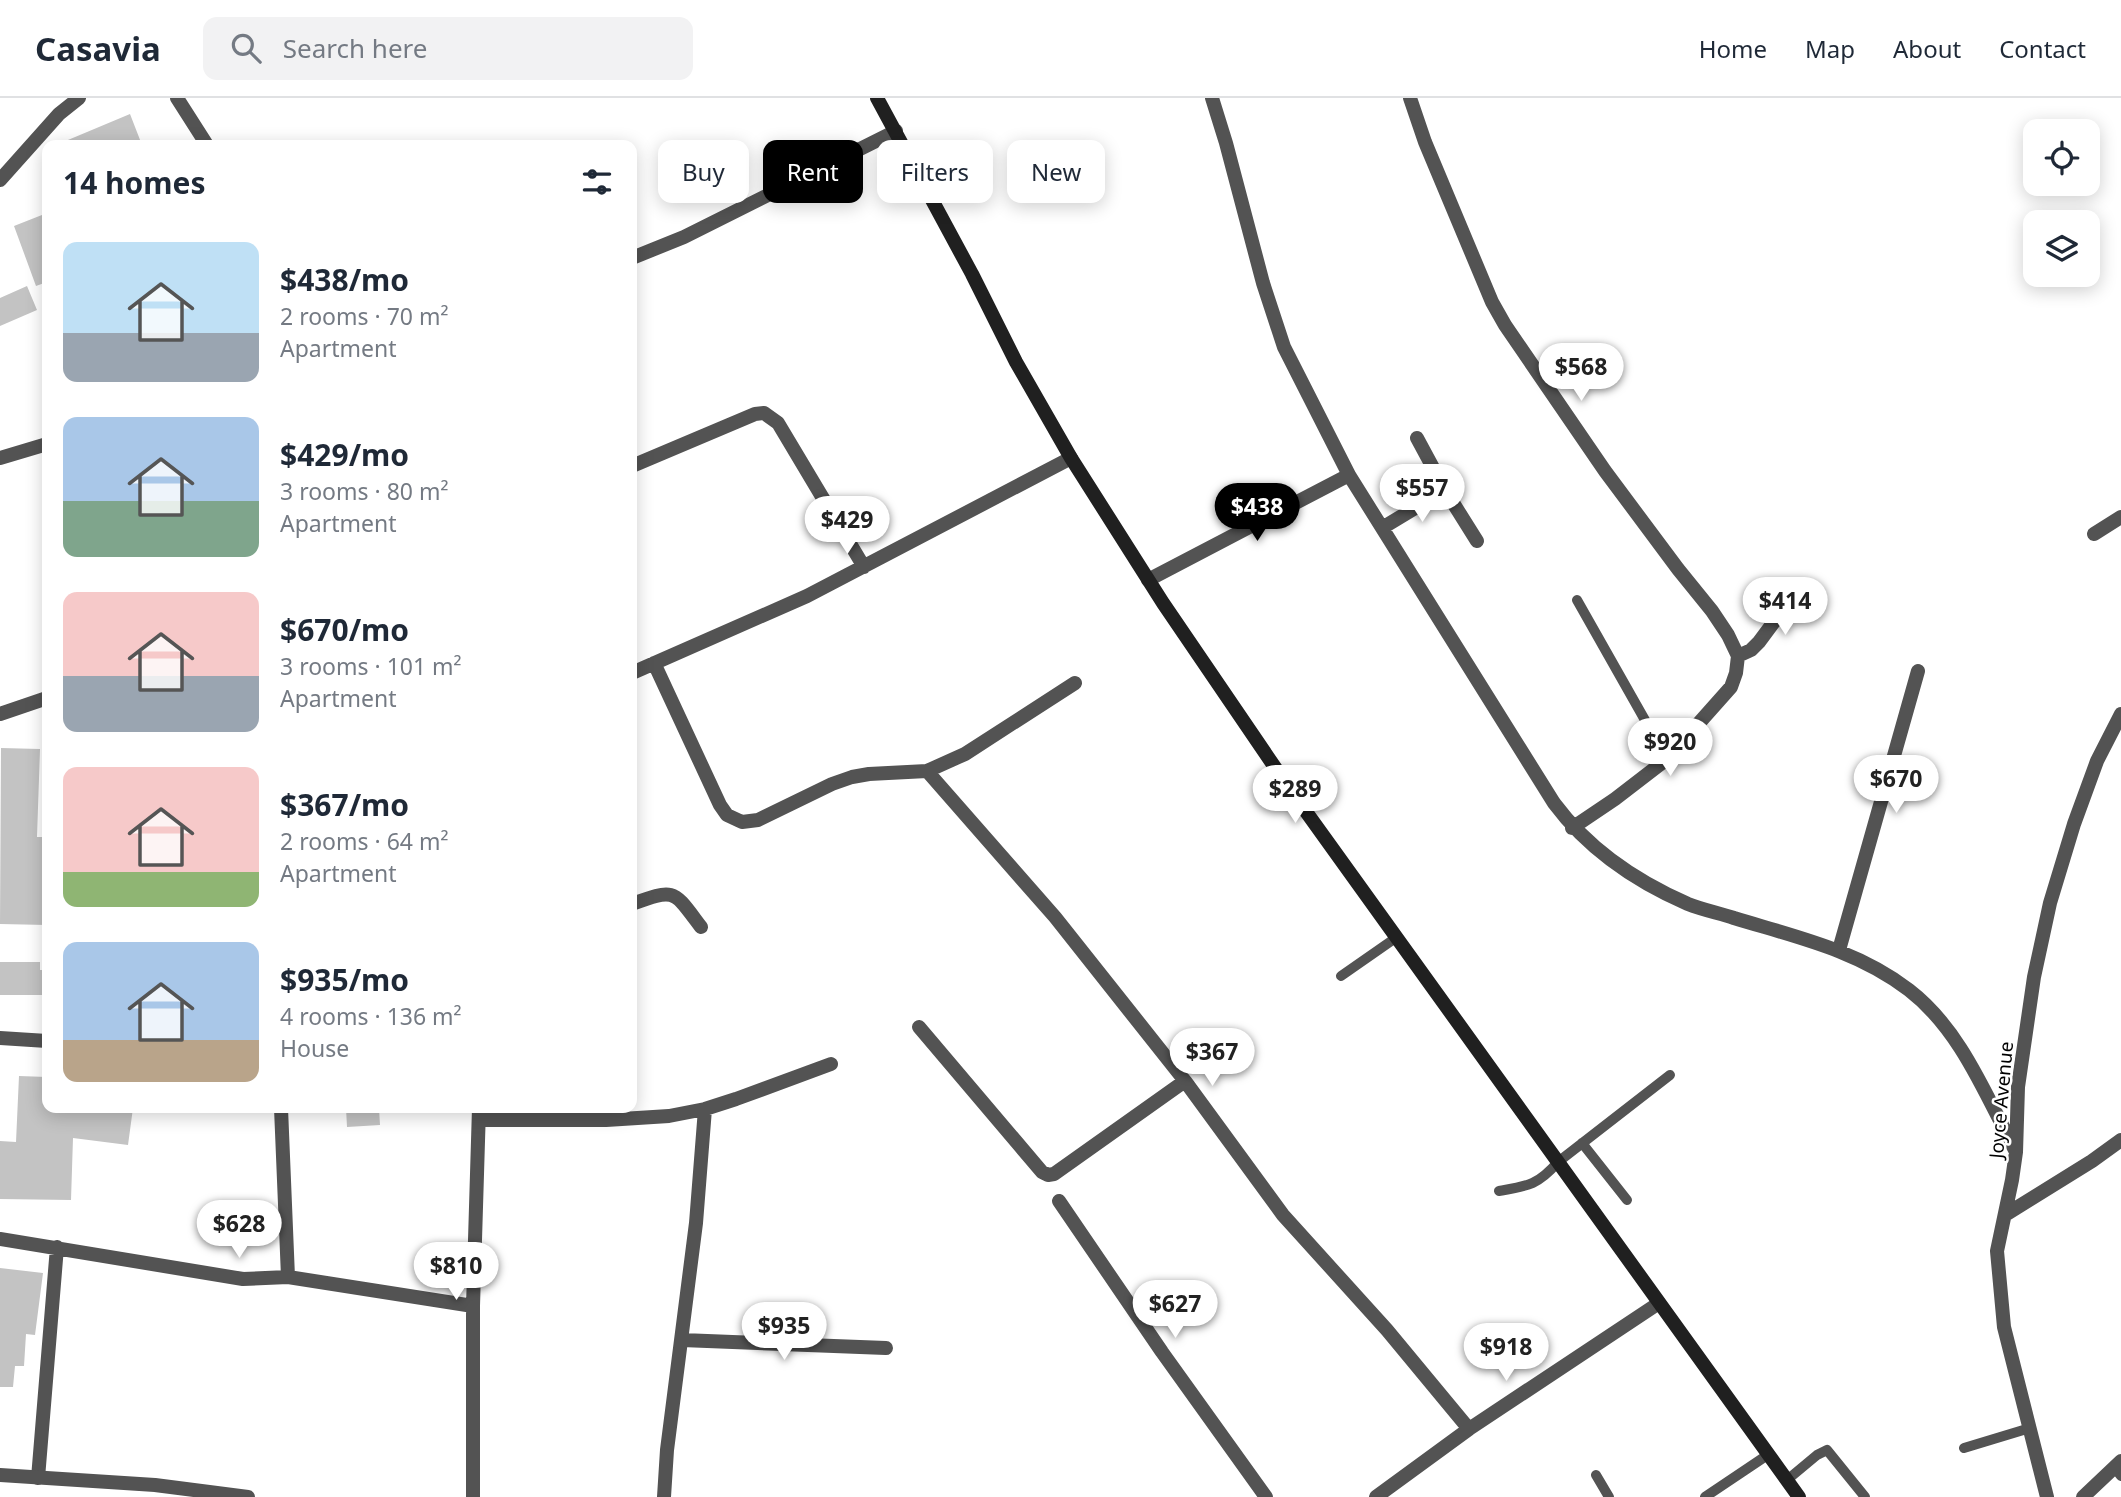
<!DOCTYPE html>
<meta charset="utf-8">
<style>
body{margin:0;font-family:"Noto Sans",sans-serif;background:#f2f2f3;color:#1f2937;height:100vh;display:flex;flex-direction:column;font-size:26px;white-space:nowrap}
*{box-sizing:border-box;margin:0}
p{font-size:23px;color:#747a83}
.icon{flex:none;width:38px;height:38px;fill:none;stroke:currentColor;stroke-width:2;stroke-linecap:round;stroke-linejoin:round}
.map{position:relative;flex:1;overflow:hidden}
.panel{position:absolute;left:42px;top:42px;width:595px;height:973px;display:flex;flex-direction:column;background:#fff;border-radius:14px;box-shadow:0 4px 18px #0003}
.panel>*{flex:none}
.banner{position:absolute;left:658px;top:42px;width:665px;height:63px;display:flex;gap:14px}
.fabs{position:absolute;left:2023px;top:21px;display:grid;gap:14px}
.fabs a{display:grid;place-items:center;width:77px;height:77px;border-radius:14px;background:#fff;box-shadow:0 4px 18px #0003;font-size:35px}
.price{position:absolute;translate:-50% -60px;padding:0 16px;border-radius:24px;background:#fff;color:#222;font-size:23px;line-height:46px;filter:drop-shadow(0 2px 4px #0008)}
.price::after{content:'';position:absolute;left:50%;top:42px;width:21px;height:16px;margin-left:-10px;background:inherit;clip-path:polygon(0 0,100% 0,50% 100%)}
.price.on{background:#000;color:#fff}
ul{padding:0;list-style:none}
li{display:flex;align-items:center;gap:21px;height:175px;padding:0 21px}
li span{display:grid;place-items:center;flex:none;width:196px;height:140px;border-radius:14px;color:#555}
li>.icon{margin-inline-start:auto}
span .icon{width:84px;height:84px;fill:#fffc;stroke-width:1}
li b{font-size:30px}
h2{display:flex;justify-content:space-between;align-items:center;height:84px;padding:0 21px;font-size:30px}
.chip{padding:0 24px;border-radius:14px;background:#fff;box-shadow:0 4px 18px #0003;font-size:24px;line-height:63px}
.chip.on{background:#000;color:#fff}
header{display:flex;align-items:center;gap:42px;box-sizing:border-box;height:98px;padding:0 35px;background:#fff;border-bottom:2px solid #e0e1e3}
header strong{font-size:33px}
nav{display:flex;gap:38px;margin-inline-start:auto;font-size:24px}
.search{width:490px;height:63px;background:#f2f2f3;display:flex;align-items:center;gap:18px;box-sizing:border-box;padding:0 24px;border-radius:14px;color:#747a83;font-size:26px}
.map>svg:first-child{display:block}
</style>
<header>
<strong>Casavia</strong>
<div class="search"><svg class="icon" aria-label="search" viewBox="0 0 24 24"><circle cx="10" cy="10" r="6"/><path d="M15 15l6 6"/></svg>Search here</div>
<nav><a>Home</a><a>Map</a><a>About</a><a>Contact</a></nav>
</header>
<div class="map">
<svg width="2121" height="1399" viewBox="0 0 2121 1399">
<rect width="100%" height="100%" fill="#fff"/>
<path fill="#c3c3c3" d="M130,16L142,47H56Z
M47,115V184L36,188L14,128Z
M27,188L37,212L0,228V200Z
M1,650L40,651L37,739H47V827L0,826Z
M0,864H40V872H47V897H0Z
M19,978L47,979V1010H133L128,1047L73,1040L71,1102L0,1101V1043L16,1044Z
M346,1010H379L380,1027L347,1029Z
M0,1170L43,1175L35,1237L26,1236L24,1268H15L13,1289H0Z"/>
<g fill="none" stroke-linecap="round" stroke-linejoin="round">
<path stroke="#535353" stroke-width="10" d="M1577,502L1667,661
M1341,878L1397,839
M1582,1045L1627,1102
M1499,1093C1528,1088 1538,1087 1558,1064L1670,977
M1964,1350L2030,1330
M2114,1369L2121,1378
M1596,1377L1609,1399
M1787,1382L1817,1357L1827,1352L1865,1399
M1705,1399L1769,1356"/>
<path stroke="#535353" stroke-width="14" d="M177,0L207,47
M1212,0L1226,45L1263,185L1284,249L1349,377L1554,705C1589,752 1635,783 1688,806C1703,812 1719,815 1734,820C1796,839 1857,852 1909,892C1961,932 1986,998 2016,1054
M1410,0L1425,44L1492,204L1505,227L1605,373L1678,471L1712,513L1728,537L1738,558L1736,575L1731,589L1667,661L1615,701L1572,730
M0,82L59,16L79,0
M632,160L684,139L896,33
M1417,340L1445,392L1477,443
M0,360L47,346
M632,368L755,316L764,315L778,325L864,469
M1382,430L1445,392
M2094,436L2121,419
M1148,482L1349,377
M1738,558L1751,552L1759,544L1802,486
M654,565L720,707L727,717L742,724L758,722L832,686L852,679L869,676L927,673L965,656L1075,585
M632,575L807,498L1071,360
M0,616L47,600
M927,673L1055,819L1185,983L1283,1117L1387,1232L1469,1331
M632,806C676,790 673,792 701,829
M1839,852L1918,573
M919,929L1042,1074L1048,1077L1054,1076L1185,983
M0,940L47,943
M281,1010L288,1179
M479,1022H606L669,1018L705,1011L736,1001L831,966
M1059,1103L1162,1254L1266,1399
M2005,1117L2092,1063L2121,1042
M0,1141L243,1181L288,1179L473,1208
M682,1242L886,1250
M38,1380L57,1149
M473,1399V1208L479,1010
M664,1399L667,1352L696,1125L705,1011
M1376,1399L1469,1331L1659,1205
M2047,1399L2004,1229L1997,1153L2012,1082L2016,1054L2018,989L2034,879L2050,805L2074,726L2097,663L2121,616"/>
<path stroke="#535353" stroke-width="14" d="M0,1377L155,1387L248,1399
M2083,1399L2121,1363"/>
<path stroke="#202020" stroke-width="14" d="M877,0L972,176L1016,264L1071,360L1163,505L1289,690L1799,1399"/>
</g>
<g text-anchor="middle" stroke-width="5" stroke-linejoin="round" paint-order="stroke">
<g font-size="19" fill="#000" stroke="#fff">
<text transform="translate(2001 1002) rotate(-85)" y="7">Joyce Avenue</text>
</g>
</g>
</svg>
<div class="fabs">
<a><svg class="icon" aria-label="locate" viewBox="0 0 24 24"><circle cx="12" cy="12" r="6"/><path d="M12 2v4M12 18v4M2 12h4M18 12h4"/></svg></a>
<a><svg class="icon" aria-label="layers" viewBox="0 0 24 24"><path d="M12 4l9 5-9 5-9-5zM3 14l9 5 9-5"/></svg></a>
</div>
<b class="price" style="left:1581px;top:305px">$568</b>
<b class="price" style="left:1422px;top:426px">$557</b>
<b class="price on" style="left:1257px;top:445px">$438</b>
<b class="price" style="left:847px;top:458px">$429</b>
<b class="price" style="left:1785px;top:539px">$414</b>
<b class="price" style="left:1670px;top:680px">$920</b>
<b class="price" style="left:1896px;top:717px">$670</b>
<b class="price" style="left:1295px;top:727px">$289</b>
<b class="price" style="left:1212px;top:990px">$367</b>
<b class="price" style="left:239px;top:1162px">$628</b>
<b class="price" style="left:456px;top:1204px">$810</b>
<b class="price" style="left:1175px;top:1242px">$627</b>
<b class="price" style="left:784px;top:1264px">$935</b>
<b class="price" style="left:1506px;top:1285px">$918</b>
<div class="banner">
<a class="chip">Buy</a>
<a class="chip on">Rent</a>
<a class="chip">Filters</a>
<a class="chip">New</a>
</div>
<section class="panel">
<h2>14 homes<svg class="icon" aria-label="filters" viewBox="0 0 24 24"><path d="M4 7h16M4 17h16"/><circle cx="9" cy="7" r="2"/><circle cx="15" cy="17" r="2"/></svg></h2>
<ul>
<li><span style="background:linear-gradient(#bfe0f5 65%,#9aa5b1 0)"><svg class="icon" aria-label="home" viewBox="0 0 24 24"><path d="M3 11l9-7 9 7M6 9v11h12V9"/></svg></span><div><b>$438/mo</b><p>2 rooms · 70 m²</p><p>Apartment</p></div></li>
<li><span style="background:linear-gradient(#a9c7e8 60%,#7fa58c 0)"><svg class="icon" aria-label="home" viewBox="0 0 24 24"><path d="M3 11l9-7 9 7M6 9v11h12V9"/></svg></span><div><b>$429/mo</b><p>3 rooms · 80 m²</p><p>Apartment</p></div></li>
<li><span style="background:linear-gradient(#f6c9c9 60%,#9aa5b1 0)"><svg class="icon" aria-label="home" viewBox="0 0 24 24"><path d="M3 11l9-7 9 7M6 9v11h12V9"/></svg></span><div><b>$670/mo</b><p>3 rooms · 101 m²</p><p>Apartment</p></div></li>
<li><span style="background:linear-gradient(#f6c9c9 75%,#8fb573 0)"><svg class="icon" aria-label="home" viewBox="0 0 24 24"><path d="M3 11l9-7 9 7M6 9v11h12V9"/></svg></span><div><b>$367/mo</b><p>2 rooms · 64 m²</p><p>Apartment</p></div></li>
<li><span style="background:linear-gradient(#a9c7e8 70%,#b9a48a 0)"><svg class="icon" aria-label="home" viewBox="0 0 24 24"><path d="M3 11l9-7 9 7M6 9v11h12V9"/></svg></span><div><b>$935/mo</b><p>4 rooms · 136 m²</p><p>House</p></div></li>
</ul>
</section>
</div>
